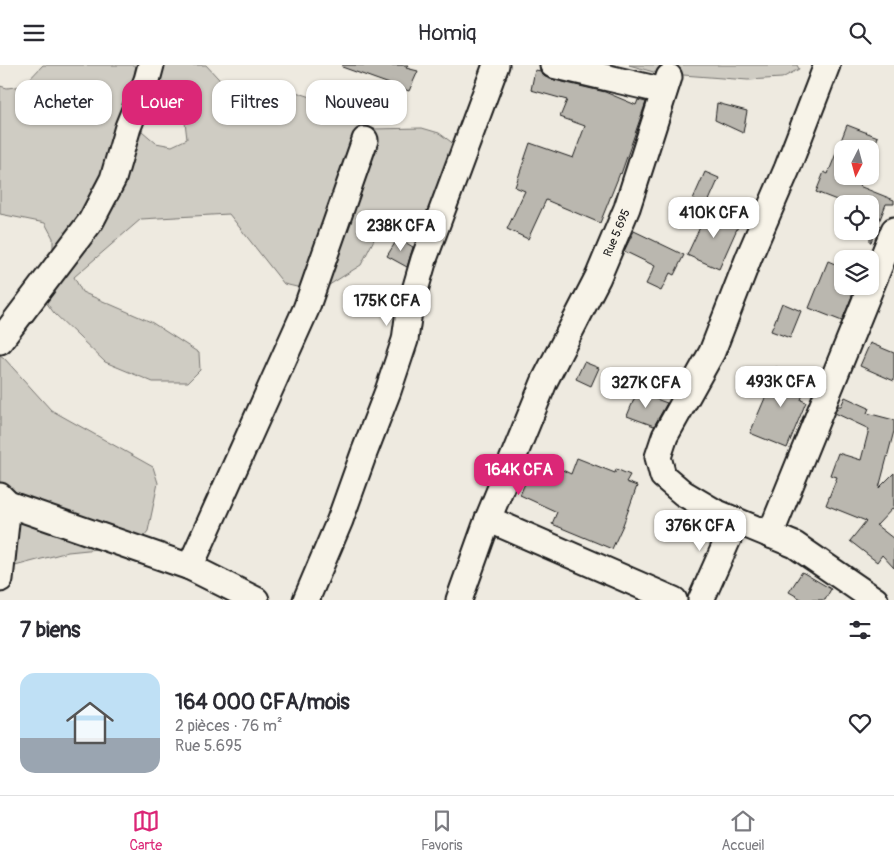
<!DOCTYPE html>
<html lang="fr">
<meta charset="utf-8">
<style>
body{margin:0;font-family:Pangolin,sans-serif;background:#f7f7f7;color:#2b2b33;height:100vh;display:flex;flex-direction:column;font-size:19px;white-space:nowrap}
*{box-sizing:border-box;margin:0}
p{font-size:16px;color:#7c7c81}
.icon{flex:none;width:28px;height:28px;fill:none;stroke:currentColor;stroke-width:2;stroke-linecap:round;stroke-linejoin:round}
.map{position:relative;height:535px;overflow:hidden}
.details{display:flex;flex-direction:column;background:#fff;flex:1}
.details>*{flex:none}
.banner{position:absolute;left:15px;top:15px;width:500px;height:45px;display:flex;gap:10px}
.needle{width:32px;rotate:186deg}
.buttons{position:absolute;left:834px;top:75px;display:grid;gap:10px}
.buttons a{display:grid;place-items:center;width:45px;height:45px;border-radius:10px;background:#fff;box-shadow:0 1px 4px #0004;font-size:25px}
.price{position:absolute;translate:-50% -42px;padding:0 11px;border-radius:10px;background:#fff;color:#222;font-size:16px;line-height:32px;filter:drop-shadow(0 1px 2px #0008)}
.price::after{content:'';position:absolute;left:50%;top:30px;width:15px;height:11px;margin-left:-8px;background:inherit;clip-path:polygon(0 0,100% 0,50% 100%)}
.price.current{background:#db2777;color:#fff}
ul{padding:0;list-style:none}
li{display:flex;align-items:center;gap:15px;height:125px;padding:0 20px}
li+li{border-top:1px solid #e1e1e2}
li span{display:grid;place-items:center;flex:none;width:140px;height:100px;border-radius:15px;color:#555}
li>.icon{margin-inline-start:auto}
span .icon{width:60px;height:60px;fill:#fffc;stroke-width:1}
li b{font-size:21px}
h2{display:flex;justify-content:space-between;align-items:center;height:60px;padding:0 20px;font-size:21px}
.pill{padding:0 18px;border-radius:15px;background:#fff;box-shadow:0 1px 4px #0004;font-size:18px;line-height:45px}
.pill.current{background:#db2777;color:#fff}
header{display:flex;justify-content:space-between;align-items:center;height:65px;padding:0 20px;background:#fff;font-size:22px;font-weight:600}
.tabs{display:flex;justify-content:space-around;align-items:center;height:70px;border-top:1px solid #e1e1e2;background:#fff;font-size:14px;color:#7c7c81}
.tabs a{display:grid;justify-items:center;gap:2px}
.tabs .current{color:#db2777}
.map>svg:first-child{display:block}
</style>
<header><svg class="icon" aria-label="menu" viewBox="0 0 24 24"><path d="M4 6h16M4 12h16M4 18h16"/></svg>Homiq<svg class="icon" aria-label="search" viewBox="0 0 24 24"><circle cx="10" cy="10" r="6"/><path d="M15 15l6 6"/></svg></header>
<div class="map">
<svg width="894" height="535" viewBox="0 0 894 535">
<rect width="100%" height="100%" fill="#eeeae0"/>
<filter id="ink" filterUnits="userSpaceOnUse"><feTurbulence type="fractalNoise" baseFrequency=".02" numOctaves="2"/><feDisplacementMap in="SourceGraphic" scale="10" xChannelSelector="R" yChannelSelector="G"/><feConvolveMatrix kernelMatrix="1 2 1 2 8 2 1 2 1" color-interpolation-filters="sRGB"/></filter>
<g filter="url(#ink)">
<path fill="#cfccc3" stroke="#767470" d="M43,0H136L130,33L142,66L156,78L172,81L187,74L183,40L160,14L161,0H206L228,24L246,29L296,27L329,38L372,64L422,63L439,68L454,79L464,112L462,129L451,142L435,149L384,155L361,200L318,227L284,219L229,149L141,154L74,212L82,227L151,257L199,288L200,305L188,317H153L105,297L54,248L43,233L53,190V173L45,158L0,149V21L7,23L23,21Z
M629,0H797L799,4L782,13L748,15L657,8Z
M0,290L4,293L51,345L153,402L158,418L148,466L137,480L68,487L15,501L0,506Z"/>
<path fill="#bab7af" stroke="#1c1c1c" d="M343,0H408L406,3L418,6L409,26L342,2Z
M535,5L541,6L544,11L550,14L605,27L636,40L638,35L646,37L621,109L620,108L600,158L546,135L528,174L507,164L525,126L515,122L530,78L573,93L585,61L560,52L567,35L531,25Z
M717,38L747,46L743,68L715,55Z
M847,60L878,72L870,92V84H842V111H863L859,121L894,135V139H886L871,177H870V139H847L816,127L824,107L828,109Z
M705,107L719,113L707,140L693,134Z
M709,143L740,157L719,204L687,190Z
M634,166L684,190L674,210L670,208L661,226L646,219L655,201L624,186Z
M398,173L413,182L407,202L387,191Z
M828,196L842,202V221H856L842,256L809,243Z
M782,238L801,246L790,273L771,266Z
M870,278L894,288V316L860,301Z
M584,297L599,303L591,321L576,314Z
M776,302L808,314L801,335L806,337L787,383L750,368L771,319L770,318Z
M637,327L667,338L654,361L627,351Z
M845,332L869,343L867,348L894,355V366L879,423L894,408V442L877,460H876L894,474V503L882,490L877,497L850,476L866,456L826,440L837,412L830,410L838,388L861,395L869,364L835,348L838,341H841Z
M577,393L615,408L616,404L630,410L626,417L637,421L623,460L612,484L552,459L557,447L520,430L526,416L522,414L528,400L552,411L556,402L571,409Z
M802,507L831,524L825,535H803L789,527Z"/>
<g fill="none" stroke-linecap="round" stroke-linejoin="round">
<defs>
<g id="minor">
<path d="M553,0L664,26"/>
<path d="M827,0L787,104L749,192L712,287L665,371L658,392L663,411L683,428L715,447L795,480L875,535"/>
<path d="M0,276L91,156L113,114L128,62L147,15L151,0"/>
<path d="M0,431L8,439L190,502L256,535"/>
<path d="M488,454L674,535"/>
<path d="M770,470L894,165"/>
<path d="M190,502L306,244L365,75"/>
<path d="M0,514L8,439"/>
<path d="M306,535L340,455L364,388L388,326L405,275L409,246L424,194L496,0"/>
<path id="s1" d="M459,535L488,454L545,315L598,212L627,143L669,12"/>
<path d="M701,535L736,456"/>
</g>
</defs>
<use href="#minor" stroke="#1c1c1c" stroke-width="29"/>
<use href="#minor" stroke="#f7f3e8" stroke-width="25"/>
</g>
</g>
<g text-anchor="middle" stroke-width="4" stroke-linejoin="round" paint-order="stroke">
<g font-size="12" fill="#1c1c1c" stroke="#f7f3e8">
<text dy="4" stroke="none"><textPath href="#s1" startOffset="400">Rue 5.695</textPath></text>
</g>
</g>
</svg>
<div class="buttons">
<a><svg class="needle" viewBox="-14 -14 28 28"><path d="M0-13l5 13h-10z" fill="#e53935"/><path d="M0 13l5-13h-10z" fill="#7c7c81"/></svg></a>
<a><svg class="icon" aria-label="locate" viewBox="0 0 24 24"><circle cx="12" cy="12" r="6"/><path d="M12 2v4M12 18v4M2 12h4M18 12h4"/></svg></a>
<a><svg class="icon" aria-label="layers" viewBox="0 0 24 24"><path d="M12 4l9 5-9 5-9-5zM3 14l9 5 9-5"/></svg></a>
</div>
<b class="price" style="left:714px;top:174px">410K CFA</b>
<b class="price" style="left:401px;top:187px">238K CFA</b>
<b class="price" style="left:387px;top:262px">175K CFA</b>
<b class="price" style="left:781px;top:343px">493K CFA</b>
<b class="price" style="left:646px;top:344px">327K CFA</b>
<b class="price current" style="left:519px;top:431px">164K CFA</b>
<b class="price" style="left:700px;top:487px">376K CFA</b>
<div class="banner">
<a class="pill">Acheter</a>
<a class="pill current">Louer</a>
<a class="pill">Filtres</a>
<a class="pill">Nouveau</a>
</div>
</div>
<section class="details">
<h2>7 biens<svg class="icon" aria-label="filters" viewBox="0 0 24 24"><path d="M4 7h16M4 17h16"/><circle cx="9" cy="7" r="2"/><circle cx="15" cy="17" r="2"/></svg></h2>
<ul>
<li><span style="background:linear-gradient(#bfe0f5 65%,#9aa5b1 0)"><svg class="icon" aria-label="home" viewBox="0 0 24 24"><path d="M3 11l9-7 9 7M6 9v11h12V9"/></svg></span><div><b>164 000 CFA/mois</b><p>2 pièces · 76 m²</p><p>Rue 5.695</p></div><svg class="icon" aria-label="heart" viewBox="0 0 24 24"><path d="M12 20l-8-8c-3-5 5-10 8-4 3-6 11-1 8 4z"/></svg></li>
</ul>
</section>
<nav class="tabs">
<a class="current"><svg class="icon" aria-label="map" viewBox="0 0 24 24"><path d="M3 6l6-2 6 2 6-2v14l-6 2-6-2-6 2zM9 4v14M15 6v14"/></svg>Carte</a>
<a><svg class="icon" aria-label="saved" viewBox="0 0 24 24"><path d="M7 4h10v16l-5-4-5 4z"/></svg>Favoris</a>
<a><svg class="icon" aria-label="home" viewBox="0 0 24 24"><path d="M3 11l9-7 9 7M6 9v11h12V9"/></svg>Accueil</a>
</nav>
